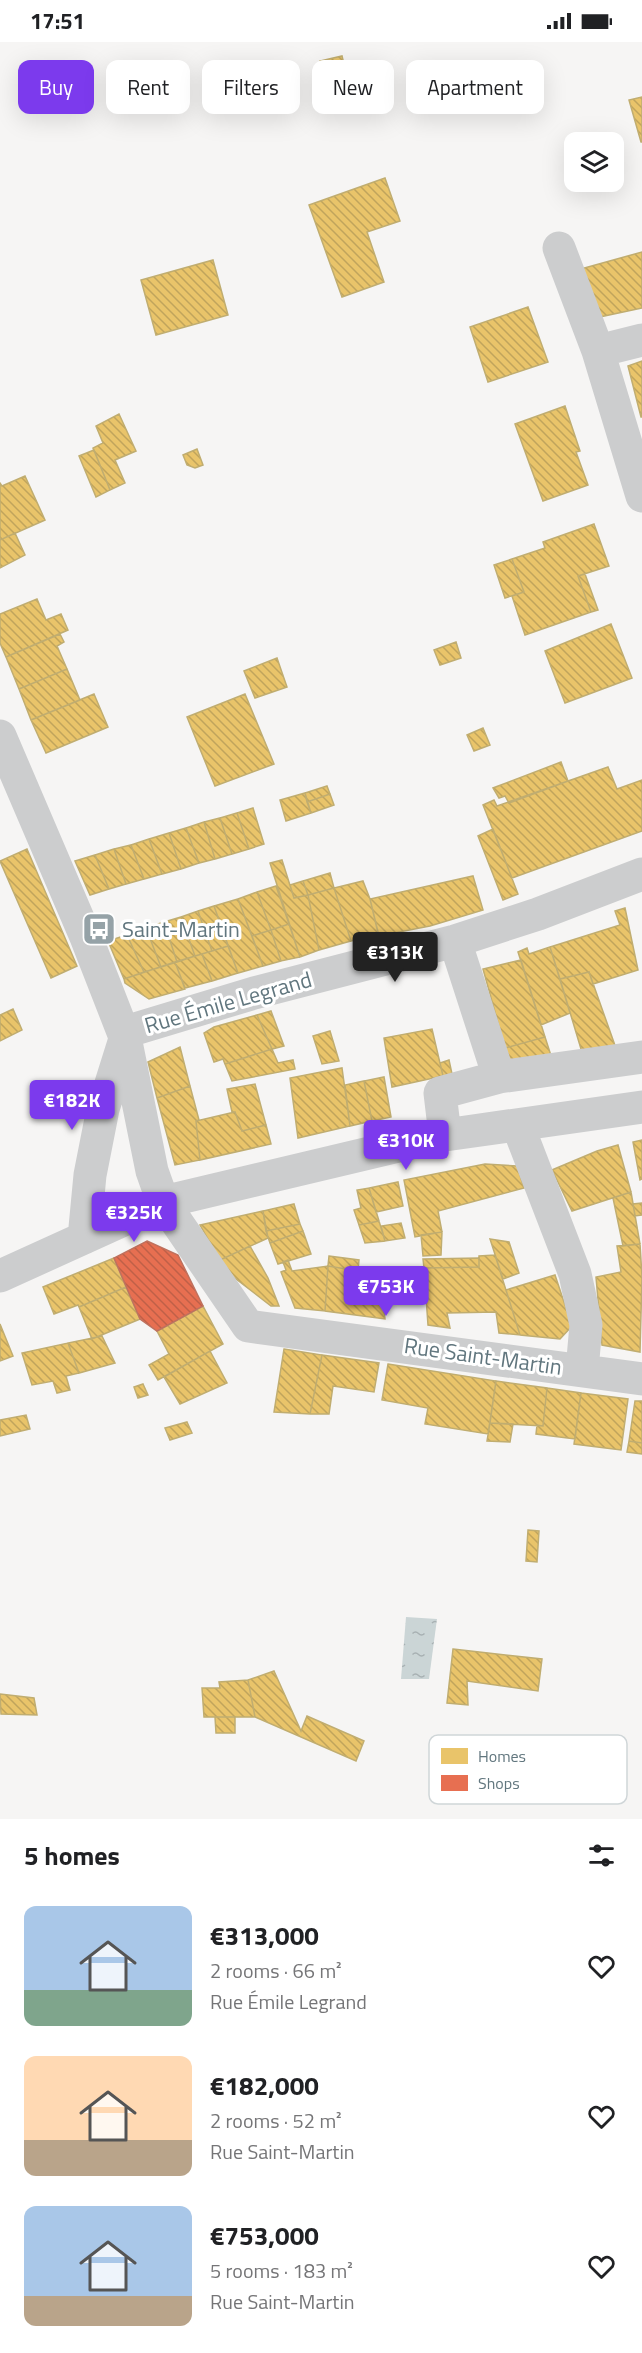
<!DOCTYPE html>
<meta charset="utf-8">
<style>
body{margin:0;font-family:"Titillium Web",sans-serif;background:#f2f2f2;color:#202124;height:100vh;display:flex;flex-direction:column;font-size:22px;white-space:nowrap}
*{box-sizing:border-box;margin:0}
p{font-size:20px;color:#757577}
.icon{flex:none;width:33px;height:33px;fill:none;stroke:currentColor;stroke-width:2;stroke-linecap:round;stroke-linejoin:round}
.map{position:relative;height:1777px;overflow:hidden}
.panel{display:flex;flex-direction:column;background:#fff;flex:1}
.panel>*{flex:none}
.banner{position:absolute;left:18px;top:18px;width:606px;height:54px;display:flex;gap:12px}
.tools{position:absolute;left:564px;top:90px;display:grid;gap:12px}
.tools a{display:grid;place-items:center;width:60px;height:60px;border-radius:12px;background:#fff;box-shadow:0 6px 24px #0002;font-size:30px}
.price{position:absolute;translate:-50% -51px;padding:0 14px;border-radius:6px;background:#7c3aed;color:#fff;font-size:20px;line-height:39px;filter:drop-shadow(0 2px 3px #0008)}
.price::after{content:'';position:absolute;left:50%;top:36px;width:18px;height:14px;margin-left:-9px;background:inherit;clip-path:polygon(0 0,100% 0,50% 100%)}
.price.on{background:#222;color:#fff}
ul{padding:0;list-style:none}
li{display:flex;align-items:center;gap:18px;height:150px;padding:0 24px}
li span{display:grid;place-items:center;flex:none;width:168px;height:120px;border-radius:12px;color:#555}
li>.icon{margin-inline-start:auto}
span .icon{width:72px;height:72px;fill:#fffc;stroke-width:1}
li b{font-size:26px}
h2{display:flex;justify-content:space-between;align-items:center;height:72px;padding:0 24px;font-size:26px}
.pill{padding:0 21px;border-radius:12px;background:#fff;box-shadow:0 6px 24px #0002;font-size:21px;line-height:54px}
.pill.on{background:#7c3aed;color:#fff}
.status{display:flex;justify-content:space-between;align-items:center;height:42px;padding:0 30px;background:#fff;direction:ltr}
.status svg{height:16px;fill:currentColor}
.map>svg:first-child{display:block}
</style>
<div class="status"><b>17:51</b><svg viewBox="0 0 49 12"><path d="M0 12V9h3v3zM5 12V6h3v6zM10 12V3h3v9zM15 12V0h3v12zM26 1h20v11H26zM47 4h2v5h-2z"/></svg></div>
<div class="map">
<svg width="642" height="1777" viewBox="0 0 642 1777">
<defs>
<pattern id="water-ripples" width="26" height="14" patternUnits="userSpaceOnUse" patternTransform="scale(1.5)"><rect width="26" height="14" fill="#cbd5d6"/><path d="M2 4q2-2 4 0t4 0M15 11q2-2 4 0t4 0" fill="none" stroke="#a8b1b3"/></pattern>
<pattern id="homes-back-hatch" width="6" height="6" patternUnits="userSpaceOnUse" patternTransform="scale(1.5)"><rect width="6" height="6" fill="#e9c46a"/><path d="M-1 5l2 2M0 0l6 6M5-1l2 2" fill="none" stroke="#c0a45c"/></pattern>
<pattern id="shops-back-hatch" width="6" height="6" patternUnits="userSpaceOnUse" patternTransform="scale(1.5)"><rect width="6" height="6" fill="#e76f51"/><path d="M-1 5l2 2M0 0l6 6M5-1l2 2" fill="none" stroke="#bf6048"/></pattern>
</defs>
<rect width="100%" height="100%" fill="#f6f5f4"/>
<path fill="url(#water-ripples)" d="M406,1575L437,1577L429,1637H401Z"/>
<path fill="url(#homes-back-hatch)" stroke="#c0ad70" stroke-width="1.5" d="M342,14L350,47L329,53L320,19Z
M642,55V100H641L629,58Z
M385,136L400,179L367,190L384,240L342,255L309,163Z
M642,210V266L590,277L577,228Z
M213,218L228,273L156,293L141,238Z
M528,265L548,320L488,340L470,285Z
M642,319V375H641L628,324Z
M565,364L580,409L576,410L588,443L543,459L515,382Z
M119,372L136,409L115,418L125,441L110,448L93,406L103,401L96,384Z
M197,407L203,423L195,426L187,423L183,413Z
M94,408L110,448L96,455L79,414Z
M25,434L45,478L0,498V441L2,444Z
M594,482L609,524L578,534L591,570L525,593L512,554L524,550L512,517L545,506L543,500Z
M15,491L25,513L0,526V498Z
M512,517L524,550L505,556L494,523Z
M585,532L598,568L591,570L578,534Z
M37,557L46,578L61,572L68,588L6,615L0,601V572Z
M611,582L632,636L565,661L545,609Z
M60,592L64,600L57,604L67,627L19,647L6,615Z
M456,600L461,616L440,623L434,608Z
M277,616L287,645L255,656L244,629Z
M67,627L80,658L31,678L19,647Z
M94,652L108,685L46,711L31,678Z
M245,652L274,722L215,744L187,675Z
M483,686L490,703L474,709L467,693Z
M561,720L568,739L509,761L505,754L499,756L493,746Z
M608,725L617,747L642,738V789L512,836L483,763L494,758L497,764Z
M327,744L330,752L307,760L305,751Z
M305,751L311,771L286,779L280,758Z
M330,752L334,763L311,771L307,760Z
M253,766L264,802L249,807L237,771Z
M237,771L249,807L232,812L220,776Z
M220,776L232,812L215,817L204,780Z
M204,780L215,817L199,821L186,786Z
M186,786L199,821L181,827L169,791Z
M493,787L518,852L503,858L478,794Z
M169,791L181,827L162,832L149,797Z
M149,797L162,832L144,837L131,803Z
M131,803L144,837L126,842L114,807Z
M27,807L77,924L51,936L0,819Z
M114,807L126,842L109,847L95,813Z
M95,813L109,847L90,853L75,819Z
M282,818L294,856L308,853L319,908L300,915L270,821Z
M330,831L334,846L308,853L303,839Z
M473,834L483,868L430,884L379,894L370,857Z
M303,839L308,853L294,856L290,843Z
M363,839L370,857L378,891L351,899L334,846Z
M276,844L289,882L271,888L257,850Z
M334,846L351,899L319,908L308,853Z
M257,850L271,888L252,894L238,857Z
M238,857L263,924L238,931L214,864Z
M214,864L228,904L212,909L198,869Z
M625,866L638,928L593,942L589,930L560,937L550,905L620,883L615,869Z
M198,869L212,909L195,914L181,875Z
M181,875L195,914L177,920L164,880Z
M164,880L177,920L161,925L146,886Z
M289,882L300,915L281,919L271,888Z
M146,886L161,925L144,930L127,893Z
M271,888L281,919L263,924L252,894Z
M127,893L144,930L124,937L108,899Z
M228,904L238,931L212,939L202,912Z
M550,905L570,971L541,983L518,910L527,906L529,912Z
M202,912L212,939L185,946L175,920Z
M521,918L545,995L505,1006L483,927Z
M175,920L185,947L149,957L125,941L124,937Z
M589,930L618,1012L584,1017L560,937Z
M13,967L22,988L0,999V973Z
M271,969L284,1004L272,1007L257,973Z
M257,973L272,1007L225,1022L223,1017L214,1020L204,991L214,985Z
M432,987L443,1034L392,1045L384,996Z
M330,989L339,1019L322,1022L313,994Z
M545,995L554,1023L512,1031L505,1006Z
M180,1005L190,1044L157,1056L148,1020Z
M272,1007L278,1021L293,1018L295,1027L232,1039L225,1022Z
M449,1018L452,1032L443,1034L440,1021Z
M342,1026L350,1084L298,1096L290,1036Z
M384,1035L391,1075L372,1079L364,1039Z
M364,1039L372,1079L350,1084L345,1043Z
M255,1042L266,1083L242,1089L235,1070H232L227,1047Z
M190,1044L199,1078L196,1079L200,1118L175,1123L157,1056Z
M235,1070L242,1089L266,1083L271,1102L200,1118L196,1079Z
M642,1098V1137L640,1138L633,1100Z
M618,1103L631,1150L572,1169L552,1128L597,1109Z
M485,1122L517,1124L524,1146L438,1169L442,1190L415,1195L404,1138Z
M398,1140L403,1164L376,1170L369,1146Z
M369,1146L379,1179L359,1183L354,1168L361,1166L357,1148Z
M631,1150L640,1202L623,1204L613,1156Z
M642,1161V1173L635,1174L633,1162Z
M294,1162L300,1182L266,1189L263,1169Z
M263,1169L268,1196L220,1218L200,1183Z
M379,1179L385,1199L365,1201L359,1183Z
M401,1181L405,1196L385,1199L381,1184Z
M300,1182L303,1189L270,1201L266,1189Z
M303,1189L311,1212L278,1222L270,1201Z
M442,1190L441,1213L423,1214L421,1193Z
M490,1197L509,1200L519,1231L503,1237Z
M640,1202L642,1235L640,1310L602,1303L596,1235L621,1230L617,1204Z
M250,1204L268,1236L279,1264H271L227,1230L220,1218Z
M495,1213L520,1293L499,1291L496,1270L447,1271L450,1286L428,1283L424,1226L479,1225V1214Z
M329,1214L359,1218L358,1229L328,1224Z
M114,1216L126,1245L79,1265L78,1263L54,1272L43,1245Z
M479,1216V1225L424,1226L423,1217Z
M288,1218L292,1229L328,1224L325,1269L295,1266L281,1230L286,1228L283,1220Z
M328,1224L358,1229L379,1228L385,1277L325,1269Z
M555,1233L572,1284L560,1297L520,1293L506,1248Z
M126,1245L140,1277L92,1297L79,1265Z
M203,1264L223,1302L158,1338L149,1323L169,1312L157,1289Z
M0,1282L13,1314L0,1319Z
M102,1294L115,1321L79,1331L68,1301Z
M68,1301L79,1331L66,1334L70,1348L57,1351L53,1339L32,1343L22,1311Z
M284,1307L322,1313L310,1372L274,1370Z
M210,1309L227,1341L180,1362L164,1335Z
M322,1313L379,1321L374,1350L333,1344L329,1372H310Z
M388,1322L496,1339L488,1392L425,1382L428,1366L382,1358Z
M496,1339L547,1346L543,1384L490,1381Z
M143,1342L148,1353L138,1356L134,1345Z
M547,1346L581,1351L575,1397L536,1392L537,1383L543,1384Z
M581,1351L628,1357L621,1408L574,1402Z
M635,1359H642V1401L629,1399Z
M26,1373L30,1387L0,1394V1378Z
M187,1380L192,1391L170,1398L165,1386Z
M490,1381L513,1382L510,1400L487,1399Z
M629,1399L642,1401V1412L627,1410Z
M528,1488L539,1489L537,1520L526,1519Z
M453,1607L542,1617L538,1649L467,1639L468,1663L447,1661Z
M274,1629L301,1689L307,1674L364,1699L356,1719L255,1675L248,1638Z
M248,1638L255,1675H204L202,1646H220L219,1640Z
M0,1652L34,1656L37,1673L1,1672Z
M215,1675H235V1691H216Z"/>
<path fill="url(#shops-back-hatch)" stroke="#bf715e" stroke-width="1.5" d="M147,1199L178,1213L203,1264L157,1289L140,1277L114,1216Z"/>
<g fill="none" stroke-linecap="round" stroke-linejoin="round">
<path stroke="#cccdce" stroke-width="33" d="M559,206L598,309
M642,298L598,309L642,454
M0,694L86,895L125,995L152,1129L163,1160L248,1284L642,1337
M455,899L499,1035
M125,995L135,987L254,951L455,899L538,872L642,832
M518,1084L575,1232L586,1283L582,1328
M445,1093L440,1051L499,1035L642,1015
M84,1196L90,1133L103,1067L125,997
M0,1234L163,1160L445,1093L642,1065"/>
</g>
<defs>
<symbol id="bus-square" viewBox="-11 -11 22 22"><rect x="-9" y="-9" width="18" height="18" rx="4" fill="#95a2a7" stroke="#fff"/><path d="M-5-6H5V4H4V6H2V4H-2V6H-4V4H-5ZM-3.5-4V0h7V-4ZM-3.5 1.2v1.5H-2V1.2ZM2 1.2v1.5H3.5V1.2Z" fill="#fff"/></symbol>
</defs>
<g fill-rule="evenodd">
<use href="#bus-square" x="80" y="868" width="38" height="38"/>
</g>
<g text-anchor="middle" stroke-width="6" stroke-linejoin="round" paint-order="stroke">
<g font-size="22" fill="#61767e" stroke="#fff" text-anchor="start">
<text x="122" y="895">Saint-Martin</text>
</g>
<g font-size="22" fill="#61767e" stroke="#fff">
<text transform="translate(228 960) rotate(-16)" y="8">Rue Émile Legrand</text>
<text transform="translate(483 1314) rotate(8)" y="8">Rue Saint-Martin</text>
</g>
</g>
<rect x="429" y="1693" width="198" height="69" rx="9" fill="#fff" stroke="#d0d6d8" stroke-width="1.5"/>
<rect x="441" y="1706" width="27" height="16" fill="#e9c46a"/>
<rect x="441" y="1733" width="27" height="16" fill="#e76f51"/>
<g font-size="16" fill="#61767e">
<text x="478" y="1720">Homes</text>
<text x="478" y="1747">Shops</text>
</g>
</svg>
<div class="tools">
<a><svg class="icon" aria-label="layers" viewBox="0 0 24 24"><path d="M12 4l9 5-9 5-9-5zM3 14l9 5 9-5"/></svg></a>
</div>
<b class="price on" style="left:395px;top:941px">€313K</b>
<b class="price" style="left:72px;top:1089px">€182K</b>
<b class="price" style="left:406px;top:1129px">€310K</b>
<b class="price" style="left:134px;top:1201px">€325K</b>
<b class="price" style="left:386px;top:1275px">€753K</b>
<div class="banner">
<a class="pill on">Buy</a>
<a class="pill">Rent</a>
<a class="pill">Filters</a>
<a class="pill">New</a>
<a class="pill">Apartment</a>
</div>
</div>
<section class="panel">
<h2>5 homes<svg class="icon" aria-label="filters" viewBox="0 0 24 24"><path d="M4 7h16M4 17h16"/><circle cx="9" cy="7" r="2"/><circle cx="15" cy="17" r="2"/></svg></h2>
<ul>
<li><span style="background:linear-gradient(#a9c7e8 70%,#7fa58c 0)"><svg class="icon" aria-label="home" viewBox="0 0 24 24"><path d="M3 11l9-7 9 7M6 9v11h12V9"/></svg></span><div><b>€313,000</b><p>2 rooms · 66 m²</p><p>Rue Émile Legrand</p></div><svg class="icon" aria-label="heart" viewBox="0 0 24 24"><path d="M12 20l-8-8c-3-5 5-10 8-4 3-6 11-1 8 4z"/></svg></li>
<li><span style="background:linear-gradient(#ffd9b3 70%,#b9a48a 0)"><svg class="icon" aria-label="home" viewBox="0 0 24 24"><path d="M3 11l9-7 9 7M6 9v11h12V9"/></svg></span><div><b>€182,000</b><p>2 rooms · 52 m²</p><p>Rue Saint-Martin</p></div><svg class="icon" aria-label="heart" viewBox="0 0 24 24"><path d="M12 20l-8-8c-3-5 5-10 8-4 3-6 11-1 8 4z"/></svg></li>
<li><span style="background:linear-gradient(#a9c7e8 75%,#b9a48a 0)"><svg class="icon" aria-label="home" viewBox="0 0 24 24"><path d="M3 11l9-7 9 7M6 9v11h12V9"/></svg></span><div><b>€753,000</b><p>5 rooms · 183 m²</p><p>Rue Saint-Martin</p></div><svg class="icon" aria-label="heart" viewBox="0 0 24 24"><path d="M12 20l-8-8c-3-5 5-10 8-4 3-6 11-1 8 4z"/></svg></li>
</ul>
</section>
